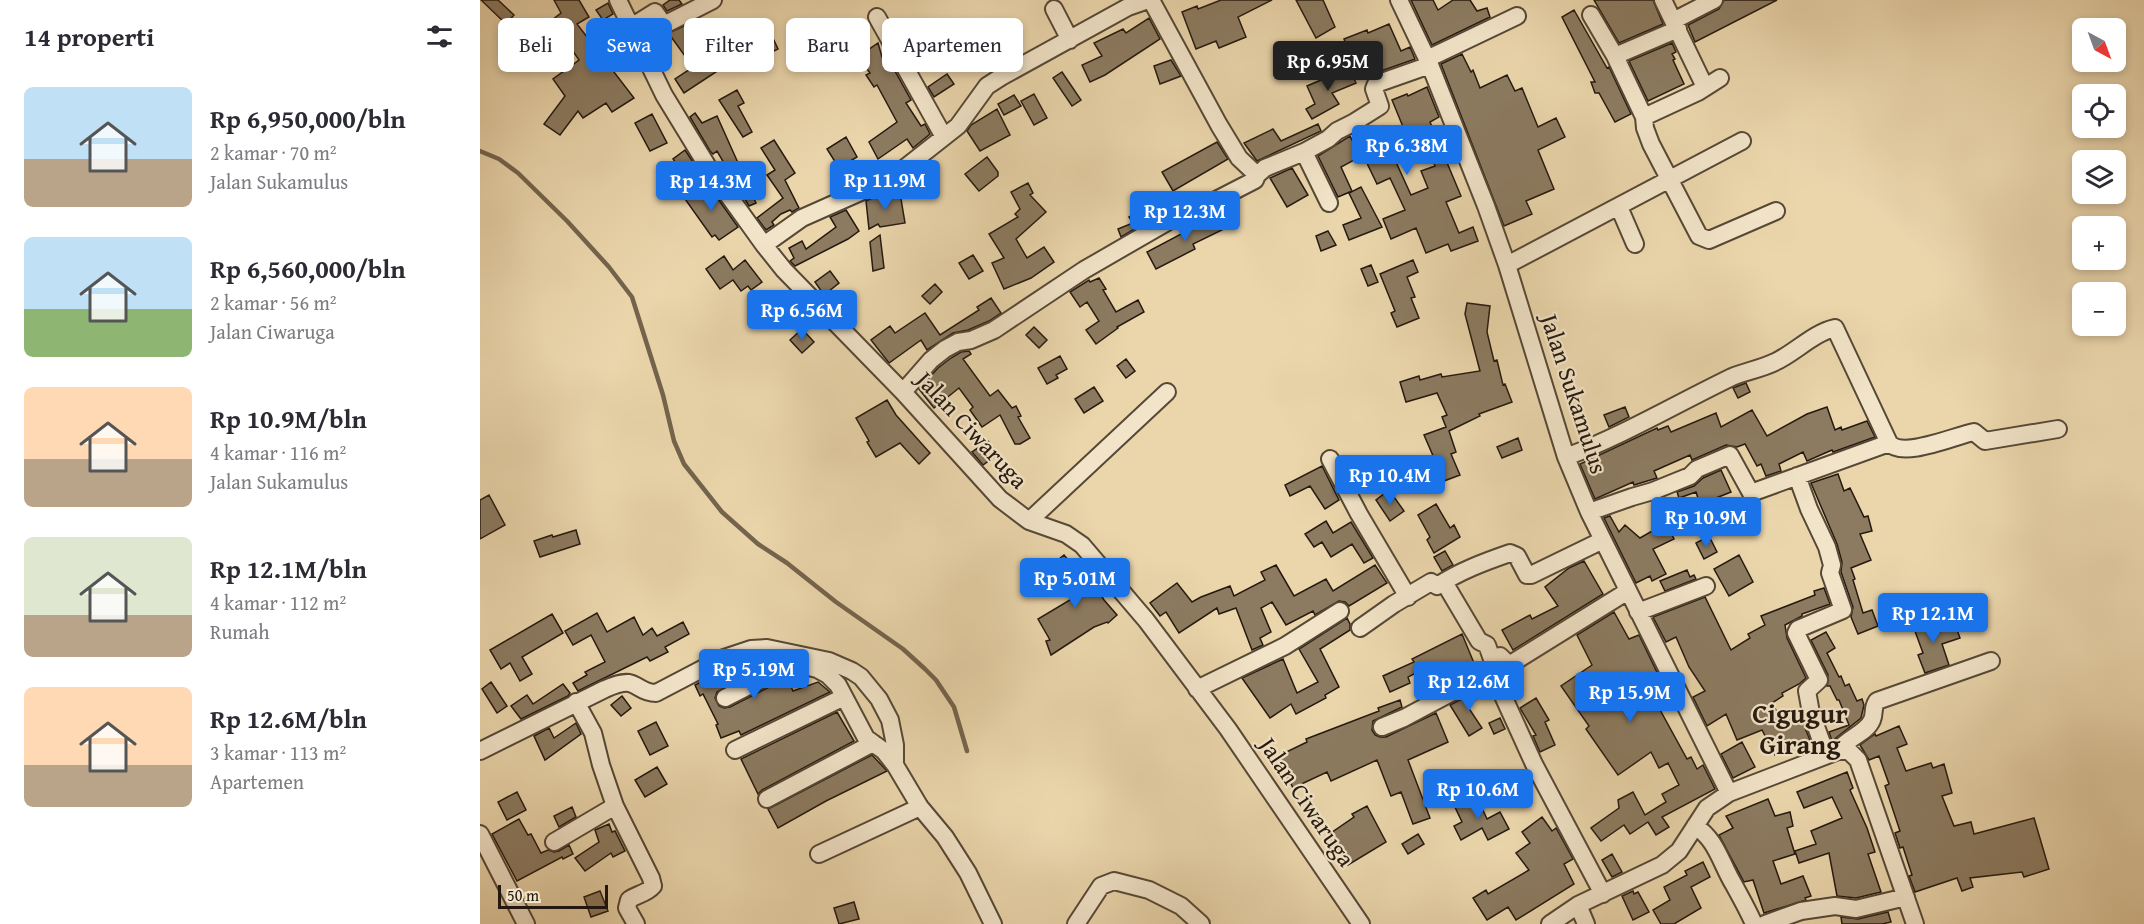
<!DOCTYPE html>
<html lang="id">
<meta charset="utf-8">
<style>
body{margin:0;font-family:"Gentium Book Plus",serif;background:#f2f2f3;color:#2b2b33;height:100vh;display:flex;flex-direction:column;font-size:22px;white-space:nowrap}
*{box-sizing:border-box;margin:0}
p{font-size:20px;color:#7c7c81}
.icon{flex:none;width:33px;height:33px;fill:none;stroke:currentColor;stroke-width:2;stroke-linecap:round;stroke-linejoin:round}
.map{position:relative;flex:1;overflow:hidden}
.sheet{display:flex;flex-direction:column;background:#fff;width:480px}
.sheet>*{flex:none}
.guide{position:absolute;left:18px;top:18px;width:570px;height:54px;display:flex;gap:12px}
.needle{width:39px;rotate:139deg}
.fabs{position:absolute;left:1592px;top:18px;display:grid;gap:12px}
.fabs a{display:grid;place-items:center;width:54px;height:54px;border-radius:9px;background:#fff;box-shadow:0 3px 9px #0003;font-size:30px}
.scale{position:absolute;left:18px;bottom:15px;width:110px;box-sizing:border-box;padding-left:6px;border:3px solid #25190f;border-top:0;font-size:16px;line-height:21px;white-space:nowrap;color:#25190f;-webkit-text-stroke:4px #f2e4c9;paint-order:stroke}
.price{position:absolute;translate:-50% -51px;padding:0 14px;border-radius:6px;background:#1a73e8;color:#fff;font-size:20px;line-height:39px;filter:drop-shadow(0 2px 3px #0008)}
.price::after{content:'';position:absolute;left:50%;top:36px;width:18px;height:14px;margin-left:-9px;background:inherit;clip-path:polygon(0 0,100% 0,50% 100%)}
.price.current{background:#222;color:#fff}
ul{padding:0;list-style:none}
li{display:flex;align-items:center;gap:18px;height:150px;padding:0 24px}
li span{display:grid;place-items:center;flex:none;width:168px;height:120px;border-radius:9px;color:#555}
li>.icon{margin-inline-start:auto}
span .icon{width:72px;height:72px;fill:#fffc;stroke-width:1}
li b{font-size:26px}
h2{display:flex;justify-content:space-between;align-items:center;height:72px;padding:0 24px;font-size:26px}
.tag{padding:0 21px;border-radius:9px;background:#fff;box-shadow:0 3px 9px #0003;font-size:21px;line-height:54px}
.tag.current{background:#1a73e8;color:#fff}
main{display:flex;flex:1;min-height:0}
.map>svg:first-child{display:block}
</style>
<main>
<section class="sheet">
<h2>14 properti<svg class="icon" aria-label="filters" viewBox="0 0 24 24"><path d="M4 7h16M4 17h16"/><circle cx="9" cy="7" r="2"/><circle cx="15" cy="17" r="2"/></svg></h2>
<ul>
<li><span style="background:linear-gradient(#bfe0f5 60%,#b9a48a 0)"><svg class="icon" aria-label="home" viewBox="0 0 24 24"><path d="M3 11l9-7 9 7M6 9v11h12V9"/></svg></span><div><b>Rp 6,950,000/bln</b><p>2 kamar · 70 m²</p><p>Jalan Sukamulus</p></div></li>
<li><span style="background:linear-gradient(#bfe0f5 60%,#8fb573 0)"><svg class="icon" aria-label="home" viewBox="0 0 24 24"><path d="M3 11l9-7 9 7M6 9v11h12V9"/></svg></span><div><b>Rp 6,560,000/bln</b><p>2 kamar · 56 m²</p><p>Jalan Ciwaruga</p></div></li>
<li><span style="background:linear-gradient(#ffd9b3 60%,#b9a48a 0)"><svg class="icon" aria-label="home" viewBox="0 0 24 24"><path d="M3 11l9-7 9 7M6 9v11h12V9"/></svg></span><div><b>Rp 10.9M/bln</b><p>4 kamar · 116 m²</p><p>Jalan Sukamulus</p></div></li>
<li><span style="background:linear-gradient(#dfe7d0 65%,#b9a48a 0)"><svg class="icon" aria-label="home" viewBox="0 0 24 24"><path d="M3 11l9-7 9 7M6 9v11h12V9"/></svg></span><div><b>Rp 12.1M/bln</b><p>4 kamar · 112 m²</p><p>Rumah</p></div></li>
<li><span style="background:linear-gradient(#ffd9b3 65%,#b9a48a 0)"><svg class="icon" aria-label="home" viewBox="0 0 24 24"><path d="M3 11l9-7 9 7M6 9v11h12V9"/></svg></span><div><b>Rp 12.6M/bln</b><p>3 kamar · 113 m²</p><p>Apartemen</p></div></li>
</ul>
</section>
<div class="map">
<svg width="1664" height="924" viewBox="0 0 1664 924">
<rect width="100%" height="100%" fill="#ebd6ac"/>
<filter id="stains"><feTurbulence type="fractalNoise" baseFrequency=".00333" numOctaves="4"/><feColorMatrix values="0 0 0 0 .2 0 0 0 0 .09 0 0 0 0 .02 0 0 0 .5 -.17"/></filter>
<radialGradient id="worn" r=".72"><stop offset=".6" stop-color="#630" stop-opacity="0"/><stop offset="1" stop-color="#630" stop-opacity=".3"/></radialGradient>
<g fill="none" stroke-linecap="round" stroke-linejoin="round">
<path stroke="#74644d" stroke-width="4.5" d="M0,151L19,159L38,173L87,221L129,267L152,297L183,395L194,441L204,464L242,512L278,544L307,563L356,602L423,649L445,669L456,680L474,707L487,751"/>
</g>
<path fill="#8c7b61" stroke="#25190f" stroke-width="1.5" d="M1,0H18L34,15L26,24Z
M74,0H99L109,17L97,24L154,98L132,112L126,103L103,118L98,111L80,135L64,124L85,96L73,79L99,60L72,20L81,13Z
M190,0H199L202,4L187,11L183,5Z
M741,0H792L758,17L766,37L739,48L736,41L716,49L702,12L717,6L718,9Z
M816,0H843L855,27L836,38Z
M931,0H953L958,10L973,0H990L997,11L1007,8L1010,17L952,45Z
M1114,0H1173L1183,24L1139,43Z
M1244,0H1297L1215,42L1208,25L1239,9Z
M128,3L133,14L123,20L116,10Z
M1094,10L1127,68L1129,67L1151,114L1135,122L1119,93H1115L1111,82H1115L1082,17Z
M669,18L680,39L625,75L610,82L602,65L622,56L614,43L643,29L646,33Z
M236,21L249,42L238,49L248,64L204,93L195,79L213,67L192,38L174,50L165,31L172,26L179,34L184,35L211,23L213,26L217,23L222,31Z
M909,24L921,51L930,47L935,59L901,71L894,54L873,64L864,39L887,30L888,33Z
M143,34L151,51L144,55L135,40Z
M291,34L298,49L288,54L281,40Z
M442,42L450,54L435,64L428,51Z
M398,43L402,57L406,55L431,100L426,103L441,126L445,124L450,134L433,148L427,139L398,159L389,142L417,122L397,85L394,87L386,75L390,73L378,57Z
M1192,43L1196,52L1192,54L1195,59L1193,60L1204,84L1168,101L1149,61Z
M982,54L991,72L993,70L1000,88L1027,75L1035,91L1042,88L1058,127L1076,118L1085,137L1058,150L1074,189L1046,201L1052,214L1024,226L961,64Z
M691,60L701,76L680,84L674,66Z
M869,68L876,83L852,93L859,104L832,119L826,109L835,104L827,86Z
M582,72L601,100L592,106L573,78Z
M467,74L474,84L454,97L448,87Z
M947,87L959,117L950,122L981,196L966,202L979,233L993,227L998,241L971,251L968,244L946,253L936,228L911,239L903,219L925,210L910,178L897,184L883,155L861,167L872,191L858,197L838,156L870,136L872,140L900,127L931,195L948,188L941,171L955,166L940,134L928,139L912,100L927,94L928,96Z
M257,90L264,103L258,106L272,132L263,137L239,100Z
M554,94L567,118L554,125L541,101Z
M534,95L541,106L524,115L518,104Z
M517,109L530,135L500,151L487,131L491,125Z
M215,113L222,123L237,116L276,203L269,206L237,151L233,154L230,151L210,117Z
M172,114L187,143L170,151L155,123Z
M838,124L841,131L777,161L764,143L793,129L801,141Z
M366,137L377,157L359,168L347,149Z
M294,140L315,173L305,180L319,208L312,212L310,210L301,214L292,222L294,225L286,230L277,218L303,198L287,175L295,170L281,148Z
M737,142L748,159L693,191L682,172Z
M205,150L213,162L201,170L193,159Z
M507,157L518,172V176L499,191L485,174Z
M812,168L828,195L807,207L790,178Z
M226,182L258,227L239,240L235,235L232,237L205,199Z
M548,183L553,193L550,195L566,212L536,239L547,258L564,247L574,262L551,278L524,289L512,263L524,258L509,234L538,217L535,214L540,209L531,192Z
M881,187L902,227L869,240L863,225L881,218L869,193Z
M420,193L425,223L400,227L398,224L389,229L386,201L394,197Z
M698,197L702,204L696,205L641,237L638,229L653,223L649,217L663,208L668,216L676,213L675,211Z
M366,210L379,231L368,239L315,266L310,261L314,258L309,248L322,241L326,249L356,227L350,217Z
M736,212L744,229L713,244L715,249L676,269L667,252L722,223L721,220Z
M848,231L856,245L841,251L836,236Z
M400,235L404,268L393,271L390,242Z
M493,255L503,271L489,279L479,263Z
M244,256L253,270L265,260L282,282L271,290L268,286L261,291L253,280L240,289L226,269Z
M933,260L938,272L927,277L935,297L931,298L939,318L917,327L911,313L915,311L900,274Z
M891,265L898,282L888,286L881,269Z
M350,271L359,283L344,295L335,282Z
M619,278L626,289L623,290L636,312L658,300L664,312L637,327L638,328L616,344L606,330L619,321L607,302L600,307L590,292L609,280L610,282Z
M455,284L462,292L450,304L442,296Z
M511,298L521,313L509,321L488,330L473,333L447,350L441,340L409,363L391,340L410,326L415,333L445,313L460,335L499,310L497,307Z
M987,303L1010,306L1007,332L1014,361L1017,360L1023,385L1025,384L1032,402L999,414L1000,416L969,431L976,452L971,454L980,475L964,481L944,435L966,427L962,417L967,415L957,393L926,402L920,382L939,376L940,380L961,374L962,377L1000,371L985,314Z
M554,327L567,340L559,348L546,335Z
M322,329L334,342L322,353L310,340Z
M489,351L491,354L483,359L510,396L518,390L532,408L536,406L541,416L538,417L550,438L540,444H535L520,415L502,427L490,410L493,407L479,388L454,408L439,389L458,368L471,358L481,352Z
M580,356L587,369L576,375L578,378L567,384L558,368Z
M646,359L655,371L646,378L637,366Z
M1266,383L1270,392L1258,398L1253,388Z
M614,387L623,401L604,413L595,399Z
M407,400L416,415L450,453L439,464L420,443L396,457L387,442L389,441L376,418Z
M1145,407L1149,417L1129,427L1124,415Z
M1347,407L1355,430L1361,427L1362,430L1387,421L1395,437L1353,452L1352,450L1327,461L1323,452L1299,464L1301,471L1286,476L1281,464L1277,466L1265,444L1257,447L1246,445L1212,460L1210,455L1174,471L1177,478L1154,485L1153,482L1115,499L1100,464L1177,428L1178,430L1188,426L1191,432L1236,413L1241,427L1272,410L1287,436L1327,414Z
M1038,438L1042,450L1022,458L1017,447Z
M508,441L518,454L503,465L492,452Z
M842,466L859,500L845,509L830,486L810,496L805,485Z
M1241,470L1251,492L1231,500L1235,509L1223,514L1216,492L1199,498L1197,492L1214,486L1223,478Z
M1358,474L1364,491L1370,488L1384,517L1388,516L1392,531L1380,534L1391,560L1371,568L1375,579L1373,580L1383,613L1392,610L1398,626L1378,634L1371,617L1373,607L1361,572L1362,562L1357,544L1331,483Z
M909,490L924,511L910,521L896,500Z
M9,495L25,525L0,539V500Z
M956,504L970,528L974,525L980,537L954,553L947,540L950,537L938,515Z
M1130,516L1139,532L1145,525L1160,538L1186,523L1194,539L1173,549L1186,574L1172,581L1170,576L1156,583L1124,518Z
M846,521L853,533L871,522L893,558L884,563L872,544L851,557L842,542L834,547L825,534Z
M96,530L100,544L60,557L54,541L72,535L73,537Z
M1229,536L1237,552L1224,559L1216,543Z
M965,551L973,565L962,571L954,557Z
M584,555L593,566L595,564L609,584L613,582L624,600L637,615L628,623L627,622L614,627L571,655L566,641L570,640L558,619L595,597L573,564Z
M1259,555L1273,582L1249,596L1234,569Z
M1104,561L1123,594L1033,650L1022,630L1050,615L1052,619L1078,606L1065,587L1089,568Z
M796,565L814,596L846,579L853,591L895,565L907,583L869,606L865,602L859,601L835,615L833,611L806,625L792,602L781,608L791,632L780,638L783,645L772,650L756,608L739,614L737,608L699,633L686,612L680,616L670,603L697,583L712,602L721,597L750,586L754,596L785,580L781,572Z
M1207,570L1210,577L1214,575L1216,579L1185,591L1180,581Z
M1344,588L1350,604L1322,614V616L1305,625L1307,638L1326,678L1319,684L1302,693L1303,696L1292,703L1303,723L1320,716L1330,740L1295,755L1282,730L1257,740L1246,714L1227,726L1213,697L1225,691L1209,667L1196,637L1186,642L1173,617L1225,597L1251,650L1270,638L1268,634L1285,625L1281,616L1335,595L1334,591Z
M1134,612L1149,639L1159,635L1186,691L1173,697L1207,759L1211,757L1217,769L1223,765L1235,789L1182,817L1189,827L1176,835L1168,822L1150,834L1144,825L1121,841L1111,828L1139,808L1138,800L1153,792L1165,815L1186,802L1182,794L1199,785L1188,763L1179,768L1171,752L1138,775L1106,729L1109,726L1081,686L1112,665L1097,635Z
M117,613L127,632L154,617L163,635L172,628L177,636L203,622L209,634L185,647L188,652L170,661L167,657L98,691L93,683L107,675L105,672L125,662L111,635L93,645L85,631Z
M72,614L83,633L42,657L52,674L40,681L30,663L21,669L10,650Z
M1452,616L1458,632L1476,627L1480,638L1462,644L1469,665L1445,673L1438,655L1443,653L1432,623Z
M867,618L870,624V630L840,649L859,687L845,695L846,698L816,714L811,704L790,718L762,678L803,659L817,693L838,682L819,649Z
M1346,632L1355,648L1347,653L1359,677L1361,676L1365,686L1369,684L1377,701L1382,699L1384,705L1381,718L1352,741L1349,732L1369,725L1359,700H1357L1350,686H1347L1348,675L1331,640Z
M982,634L996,668L966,684L953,664L928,677L930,683L910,692L903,676L934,662L932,659Z
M273,659H277L282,668L237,692L235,698L239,706L244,708L250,707L307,678L313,691L338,682L350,692L261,735L259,731L241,738L236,725L238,724L223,694L220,696L215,685L247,668Z
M11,682L27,706L17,713L2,689Z
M83,684L90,693L88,696L41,719L31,706L47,695L53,704Z
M1005,687L1009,694L986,704L1002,728L989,736L970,705Z
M142,696L151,708L141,716L131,705Z
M1056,698L1069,720L1065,722L1075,745L1060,752L1053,736L1056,735L1040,708Z
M920,700L922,707L893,721L892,730L895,735L900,737H906L956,713L968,742L928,760L950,818L933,824L921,792L911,796L897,760L851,781L847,772L813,788L798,756L827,742L826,739L899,711L898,708Z
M357,712L374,741L282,790L278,794L261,759Z
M1020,718L1025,729L1014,734L1009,723Z
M176,722L188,746L170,755L158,731Z
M96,723L101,734L65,760L54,736L69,728L74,738Z
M1419,726L1427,744L1417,748L1426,771L1451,763L1453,768L1464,764L1472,793L1462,796L1474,826L1491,822L1494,834L1554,818L1569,869L1544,877L1542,872L1490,878L1493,887L1482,891L1477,878L1435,892L1429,876L1432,875L1423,847L1420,848L1415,833L1420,831L1405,786L1409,784L1399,756L1389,760L1380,745L1395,734L1396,736Z
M1262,742L1275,767L1253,778L1241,754Z
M392,755L407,771L346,801L298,828L288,809Z
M177,767L187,784L165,797L155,780Z
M1367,772L1373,788L1370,790L1387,828L1395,852L1388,854L1401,892L1376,898L1357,896L1349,853L1319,863L1315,851L1336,844L1331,831L1362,818L1352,797L1324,808L1317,792Z
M37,792L46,810L27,820L18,802Z
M996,795L1007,819L1020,812L1029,829L1008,840L1002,828L981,840L974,826L982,822L974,805Z
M1288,799L1295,816L1310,812L1313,826L1307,828L1315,854L1293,861L1301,884L1323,876L1331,896L1325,898L1326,900L1284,913L1273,880L1264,882L1239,835L1253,828L1246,816Z
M887,806L906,842L868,865L848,835L874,817L872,814Z
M92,807L96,817L79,827L74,816Z
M1062,817L1072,831L1076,828L1093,859L1084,864L1094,884L1036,920L1028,907L1007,920L993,898L1006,890L1008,894L1049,870L1036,853L1050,843L1042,832Z
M39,819L48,835L51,834L61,853L68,850L74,852L79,851L89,845L93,854L83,859L82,857L37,881L12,834Z
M129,824L132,832L135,831L145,851L133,857L131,853L105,871L95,858L119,842L115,830Z
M938,834L944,844L928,854L922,844Z
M1132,854L1142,872L1132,877L1122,860Z
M1223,862L1230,877L1211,887L1221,908L1194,924H1181L1173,910L1190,900L1184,887L1207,875L1205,871Z
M120,891L128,911L111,917L104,897Z
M1153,891L1154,894L1158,892L1169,912L1153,920L1142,896Z
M374,902L379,919L359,924L354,908Z
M1408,912L1411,922L1402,924H1362L1361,917L1378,919Z"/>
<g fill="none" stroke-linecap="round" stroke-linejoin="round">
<defs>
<path id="minor" d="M138,0L184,95L228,167L284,245L304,270L423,392L520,499L549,521L586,534L602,545L666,620L748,729L881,924
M671,0L739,125L759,158L777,175L785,168L824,152L848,139L857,131L873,123L900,106L894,89L896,84L950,65
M919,0L950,65L1006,206L1027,265L1086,457L1109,512L1249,793
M1183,0L1225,87
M574,9L590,40
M1111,15L1135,56L1164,117
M397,17L464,137
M1195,20L1234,0
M151,27L175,12L184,25L233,0
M1135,56L1198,29
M947,59L1037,16
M1240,78L1218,92L1164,117L1165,128L1171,144L1219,236L1229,240L1296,211
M824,152L849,203
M1139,207L1155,244
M284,245L322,218L412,178L478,126L507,86L521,77L648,7L668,0
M1027,265L1262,141
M423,392L451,360L465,349L478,342L491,340L514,330L604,270L701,214L707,215L775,180L777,175
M1086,457C1144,435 1196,404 1252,377C1266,371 1281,369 1295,362C1315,353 1333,333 1355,328L1409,443C1423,459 1474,436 1494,432L1505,441L1578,429
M850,459L879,514L928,597
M1317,476L1329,509L1347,547L1352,565L1350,573L1363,610L1318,629L1316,633L1339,680L1327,691L1331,713L1346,754
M1109,512L1152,497L1173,491L1210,476L1217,469L1250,455L1271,493L1409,443
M549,521L687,392
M964,582L999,641L1007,645L1012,659L1014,676L1054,764L1123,894
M1158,612L1226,586
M880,628L914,604L951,582L957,586C980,571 1004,562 1030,553L1037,556L1047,575H1051L1123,540
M1012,659L1020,656L1029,665L1148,591
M717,689L805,646L860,611
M245,698L304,668L321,665L337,669L348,675L358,685L386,738L404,751L415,765
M96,702L113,733L121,765L135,806L171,878L173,886C166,894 157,894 149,900L147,908L156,924
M902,727L924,718L1014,670
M255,750L364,697
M0,751L125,689C132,686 141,682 149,683C159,685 162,693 176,693L241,659L271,649L287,648L349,661L372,671L381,677L399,699L410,720L415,745V765L440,807L465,837L488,873L513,924
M1358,751C1366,738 1386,734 1392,720C1395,713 1392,708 1397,701L1511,661
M287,799L393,743
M1215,826C1237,840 1241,864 1254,885C1261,898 1268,910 1274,924
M0,834L46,924
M74,842L135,806
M339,854L440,807
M1098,905L1106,924
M596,924L621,886L634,881L669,890L701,906L721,924
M1070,924L1098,905L1182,865L1199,851L1227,808L1249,793L1358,751H1369L1378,760L1435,924
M1285,924L1321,911L1355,906L1376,909L1426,897"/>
</defs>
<use href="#minor" stroke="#564836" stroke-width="20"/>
<use href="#minor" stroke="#f2e4c9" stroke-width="16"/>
</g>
<g text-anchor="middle" stroke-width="4.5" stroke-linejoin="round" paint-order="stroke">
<g font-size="24" fill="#25190f" stroke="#f2e4c9">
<text transform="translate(1094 394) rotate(72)" y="8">Jalan Sukamulus</text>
<text transform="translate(492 430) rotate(47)" y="8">Jalan Ciwaruga</text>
<text transform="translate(827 802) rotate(56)" y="8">Jalan Ciwaruga</text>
</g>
<g font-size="27" font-weight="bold" fill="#25190f" stroke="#f2e4c9">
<text x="1320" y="723">Cigugur<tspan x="1320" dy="31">Girang</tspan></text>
</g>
</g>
<rect width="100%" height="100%" filter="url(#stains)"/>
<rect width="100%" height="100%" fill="url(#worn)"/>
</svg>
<div class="fabs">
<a><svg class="needle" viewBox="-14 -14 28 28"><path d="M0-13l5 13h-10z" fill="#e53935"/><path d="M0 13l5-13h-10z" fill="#7c7c81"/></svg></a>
<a><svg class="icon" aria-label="locate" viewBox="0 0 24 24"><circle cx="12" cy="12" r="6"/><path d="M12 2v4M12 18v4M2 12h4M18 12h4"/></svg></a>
<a><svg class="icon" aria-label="layers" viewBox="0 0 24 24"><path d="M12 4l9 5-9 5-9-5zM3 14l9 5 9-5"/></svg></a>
<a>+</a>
<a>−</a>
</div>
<div class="scale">50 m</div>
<b class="price current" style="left:848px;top:92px">Rp 6.95M</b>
<b class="price" style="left:927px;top:176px">Rp 6.38M</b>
<b class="price" style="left:405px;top:211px">Rp 11.9M</b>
<b class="price" style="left:231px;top:212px">Rp 14.3M</b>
<b class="price" style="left:705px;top:242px">Rp 12.3M</b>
<b class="price" style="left:322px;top:341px">Rp 6.56M</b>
<b class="price" style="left:910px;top:506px">Rp 10.4M</b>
<b class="price" style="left:1226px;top:548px">Rp 10.9M</b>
<b class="price" style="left:595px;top:609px">Rp 5.01M</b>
<b class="price" style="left:1453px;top:644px">Rp 12.1M</b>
<b class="price" style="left:274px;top:700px">Rp 5.19M</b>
<b class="price" style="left:989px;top:712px">Rp 12.6M</b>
<b class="price" style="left:1150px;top:723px">Rp 15.9M</b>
<b class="price" style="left:998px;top:820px">Rp 10.6M</b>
<div class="guide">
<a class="tag">Beli</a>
<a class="tag current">Sewa</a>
<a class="tag">Filter</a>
<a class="tag">Baru</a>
<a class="tag">Apartemen</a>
</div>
</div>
</main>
